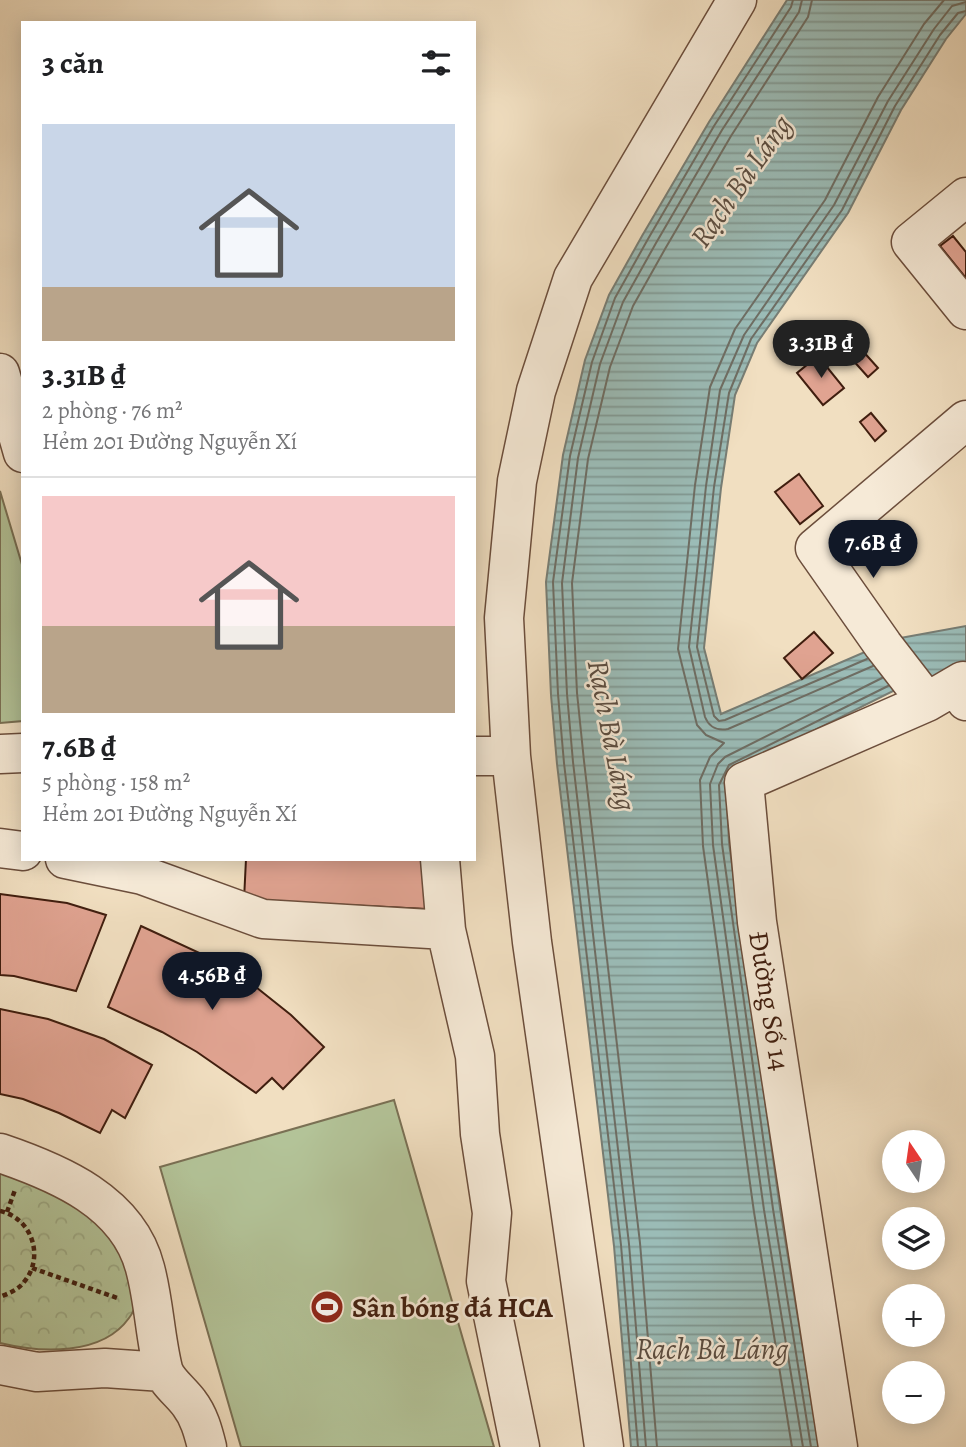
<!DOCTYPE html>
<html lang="vi">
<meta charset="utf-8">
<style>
body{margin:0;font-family:Alegreya,serif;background:#f6f6f6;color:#202124;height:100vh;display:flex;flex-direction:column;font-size:26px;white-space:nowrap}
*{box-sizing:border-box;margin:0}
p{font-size:23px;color:#757577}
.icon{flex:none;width:38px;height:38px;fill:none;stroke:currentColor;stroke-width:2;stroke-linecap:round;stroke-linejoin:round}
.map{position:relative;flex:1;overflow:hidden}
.panel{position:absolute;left:21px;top:21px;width:455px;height:840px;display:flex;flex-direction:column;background:#fff;border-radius:0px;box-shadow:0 4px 18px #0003}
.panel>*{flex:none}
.needle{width:46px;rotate:347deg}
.controls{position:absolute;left:882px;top:1130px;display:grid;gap:14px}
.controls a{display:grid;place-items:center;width:63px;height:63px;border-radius:50%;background:#fff;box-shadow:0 4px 18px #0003;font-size:35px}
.price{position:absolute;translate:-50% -60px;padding:0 16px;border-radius:24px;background:#111827;color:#fff;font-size:23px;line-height:46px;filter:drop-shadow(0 2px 4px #0008)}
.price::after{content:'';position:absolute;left:50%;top:42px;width:21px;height:16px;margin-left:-10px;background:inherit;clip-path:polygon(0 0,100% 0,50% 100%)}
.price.on{background:#222;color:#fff}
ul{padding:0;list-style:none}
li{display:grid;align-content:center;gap:14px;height:371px;padding:0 21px}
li+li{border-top:2px solid #e0e0e0}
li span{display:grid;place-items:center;height:217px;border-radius:0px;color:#555}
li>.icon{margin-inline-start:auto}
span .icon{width:126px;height:126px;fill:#fffc;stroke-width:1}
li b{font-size:30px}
h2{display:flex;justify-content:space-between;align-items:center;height:84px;padding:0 21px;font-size:30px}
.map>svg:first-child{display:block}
</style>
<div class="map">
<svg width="966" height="1447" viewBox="0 0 966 1447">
<defs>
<pattern id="forest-crowns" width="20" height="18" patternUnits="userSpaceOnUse" patternTransform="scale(1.75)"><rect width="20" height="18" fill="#b3c398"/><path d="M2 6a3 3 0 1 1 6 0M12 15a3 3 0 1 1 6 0" fill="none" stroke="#9ba782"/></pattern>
<pattern id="water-rules" width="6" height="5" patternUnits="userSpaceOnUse" patternTransform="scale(1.75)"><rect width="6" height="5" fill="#9bbcb7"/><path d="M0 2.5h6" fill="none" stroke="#809893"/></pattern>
</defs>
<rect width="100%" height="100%" fill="#f1dfc1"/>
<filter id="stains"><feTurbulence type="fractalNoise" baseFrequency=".00286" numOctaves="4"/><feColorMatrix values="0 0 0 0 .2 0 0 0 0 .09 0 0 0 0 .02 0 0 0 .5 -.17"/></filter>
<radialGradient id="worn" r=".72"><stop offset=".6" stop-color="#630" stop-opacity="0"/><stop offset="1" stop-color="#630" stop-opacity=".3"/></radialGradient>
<path fill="#b3c398" stroke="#7a7054" stroke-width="2" d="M0,491L23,568V721L0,723Z
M394,1100L494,1447H241L160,1167Z"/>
<path fill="url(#forest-crowns)" stroke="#7a7054" stroke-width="2" d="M0,1171C38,1184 88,1206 114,1238C122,1247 125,1266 129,1278C131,1285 134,1292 135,1298C136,1305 133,1313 129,1318C102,1356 41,1353 0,1343Z"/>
<path fill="url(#water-rules)" stroke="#777d74" stroke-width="2" d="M787,0H966V14L946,39L901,110L848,213L757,343L735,395L721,488L704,648L721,714L895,639L966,626V672L919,678L733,771L726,785L729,843L780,1208L819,1447H631L614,1246L557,764L551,695L546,582L563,455L585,360L609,295L642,236L709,122Z"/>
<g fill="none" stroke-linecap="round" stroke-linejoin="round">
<path stroke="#6e6d63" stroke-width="2" d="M867,659L725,720L719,721L714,716L697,647L714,487L729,393L751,339L842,210L895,106L940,35L958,13L966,11
M873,666L728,729C717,731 709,727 705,717L689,647L706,486L720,390L744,335L834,205L888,101L934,29L952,6L966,2
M638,1447L621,1245L564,763L558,694L553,582L570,456L592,362L615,298L648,239L714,126L791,7L793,0
M646,1447L629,1244L573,762L567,694L562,583L578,458L600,364L623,302L656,243L722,130L799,12L802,0
M657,1447L640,1243L584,761L577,693L572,583L588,459L610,367L633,306L665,249L731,136L808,17L812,0
M792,1447L754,1212L703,846L700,780L710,757L724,743L706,735L697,725L678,649L695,485L710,387L735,329L825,200L878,97L924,24L944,0
M803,1447L764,1210L713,845L710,784L718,764L725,757L882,678
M811,1447L773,1209L722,844L719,785L729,765L888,686"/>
</g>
<path fill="#e0a391" stroke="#401e0f" stroke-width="2" d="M953,236L966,252V278L940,246Z
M843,329L878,368L868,377L833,338Z
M818,356L844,388L823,405L797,373Z
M871,413L886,431L875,441L860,422Z
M799,474L823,506L800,524L775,492Z
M814,632L833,653L802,679L784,658Z
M246,859H429L427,909L244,900Z
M0,894L67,903L106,915L76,991L14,976L0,975Z
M141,926L232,968L291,1015L324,1047L283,1089L272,1078L256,1093L197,1052L162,1032L108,1007Z
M0,1009L48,1019L104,1039L152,1065L125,1118L112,1110L100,1133L59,1113L23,1099L0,1094Z"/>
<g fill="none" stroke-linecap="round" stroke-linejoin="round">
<defs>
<path id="minor" d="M966,197L911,242L966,310
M0,373L23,453
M927,702L883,645L815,548L966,420
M0,754L23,753
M474,756H511
M0,848L23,851
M65,859L142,875L263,919L446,930L475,1056L480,1134L492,1213L486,1281L520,1447
M440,859L446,930
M0,1153C59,1173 128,1202 145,1268C154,1301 155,1337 163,1369C166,1381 181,1392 189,1403C199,1416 203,1431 207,1447
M0,1365L37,1372L105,1368L163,1372
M604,1447L532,942L511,756L504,618L517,481L536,391L573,278L737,0
M838,1447L757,922L744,782L927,702L963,681L966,701"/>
</defs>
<use href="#minor" stroke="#6c4e3c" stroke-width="41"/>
<path stroke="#401e0f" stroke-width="4.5" stroke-dasharray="5 3.5" stroke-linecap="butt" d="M0,1211C32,1218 45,1257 24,1282C18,1290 9,1293 0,1297
M7,1212L15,1190
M32,1268L120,1299"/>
<use href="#minor" stroke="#f6ead7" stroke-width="38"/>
</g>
<defs>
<symbol id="stadium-disc" viewBox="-11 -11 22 22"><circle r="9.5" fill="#8f2418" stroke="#f6ead7"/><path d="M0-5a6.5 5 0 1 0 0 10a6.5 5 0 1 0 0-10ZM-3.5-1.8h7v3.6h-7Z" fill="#fff"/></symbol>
</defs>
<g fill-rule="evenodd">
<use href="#stadium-disc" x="308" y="1288" width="38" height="38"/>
</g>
<g text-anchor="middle" stroke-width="5" stroke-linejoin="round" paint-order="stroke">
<g font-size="28" fill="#401e0f" stroke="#f6ead7">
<text transform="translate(770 1001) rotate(81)" y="10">Đường Số 14</text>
</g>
<g font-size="28" font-weight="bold" fill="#401e0f" stroke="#f6ead7" text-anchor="start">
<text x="352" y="1317">Sân bóng đá HCA</text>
</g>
<g font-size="30" font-style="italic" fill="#5b4d41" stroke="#f6ead7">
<text transform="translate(741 181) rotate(-55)" y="10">Rạch Bà Láng</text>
<text transform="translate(612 735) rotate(79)" y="10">Rạch Bà Láng</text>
<text x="712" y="1359">Rạch Bà Láng</text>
</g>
</g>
<rect width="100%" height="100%" filter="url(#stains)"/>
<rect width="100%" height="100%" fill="url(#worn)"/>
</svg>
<div class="controls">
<a><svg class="needle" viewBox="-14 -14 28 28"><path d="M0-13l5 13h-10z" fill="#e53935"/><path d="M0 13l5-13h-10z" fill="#757577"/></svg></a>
<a><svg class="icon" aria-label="layers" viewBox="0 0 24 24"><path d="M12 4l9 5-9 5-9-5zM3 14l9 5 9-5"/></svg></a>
<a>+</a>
<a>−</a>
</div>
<b class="price on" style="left:821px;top:380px">3.31B ₫</b>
<b class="price" style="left:873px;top:580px">7.6B ₫</b>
<b class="price" style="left:212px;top:1012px">4.56B ₫</b>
<section class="panel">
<h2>3 căn<svg class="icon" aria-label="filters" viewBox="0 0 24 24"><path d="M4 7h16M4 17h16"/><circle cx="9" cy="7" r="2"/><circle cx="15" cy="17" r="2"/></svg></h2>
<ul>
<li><span style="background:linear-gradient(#c9d6e8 75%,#b9a48a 0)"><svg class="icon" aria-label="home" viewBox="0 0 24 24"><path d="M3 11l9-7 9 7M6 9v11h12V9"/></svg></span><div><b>3.31B ₫</b><p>2 phòng · 76 m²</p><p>Hẻm 201 Đường Nguyễn Xí</p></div></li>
<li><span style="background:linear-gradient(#f6c9c9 60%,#b9a48a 0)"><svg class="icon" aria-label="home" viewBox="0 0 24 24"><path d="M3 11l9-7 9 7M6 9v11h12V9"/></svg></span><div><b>7.6B ₫</b><p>5 phòng · 158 m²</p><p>Hẻm 201 Đường Nguyễn Xí</p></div></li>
</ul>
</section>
</div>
